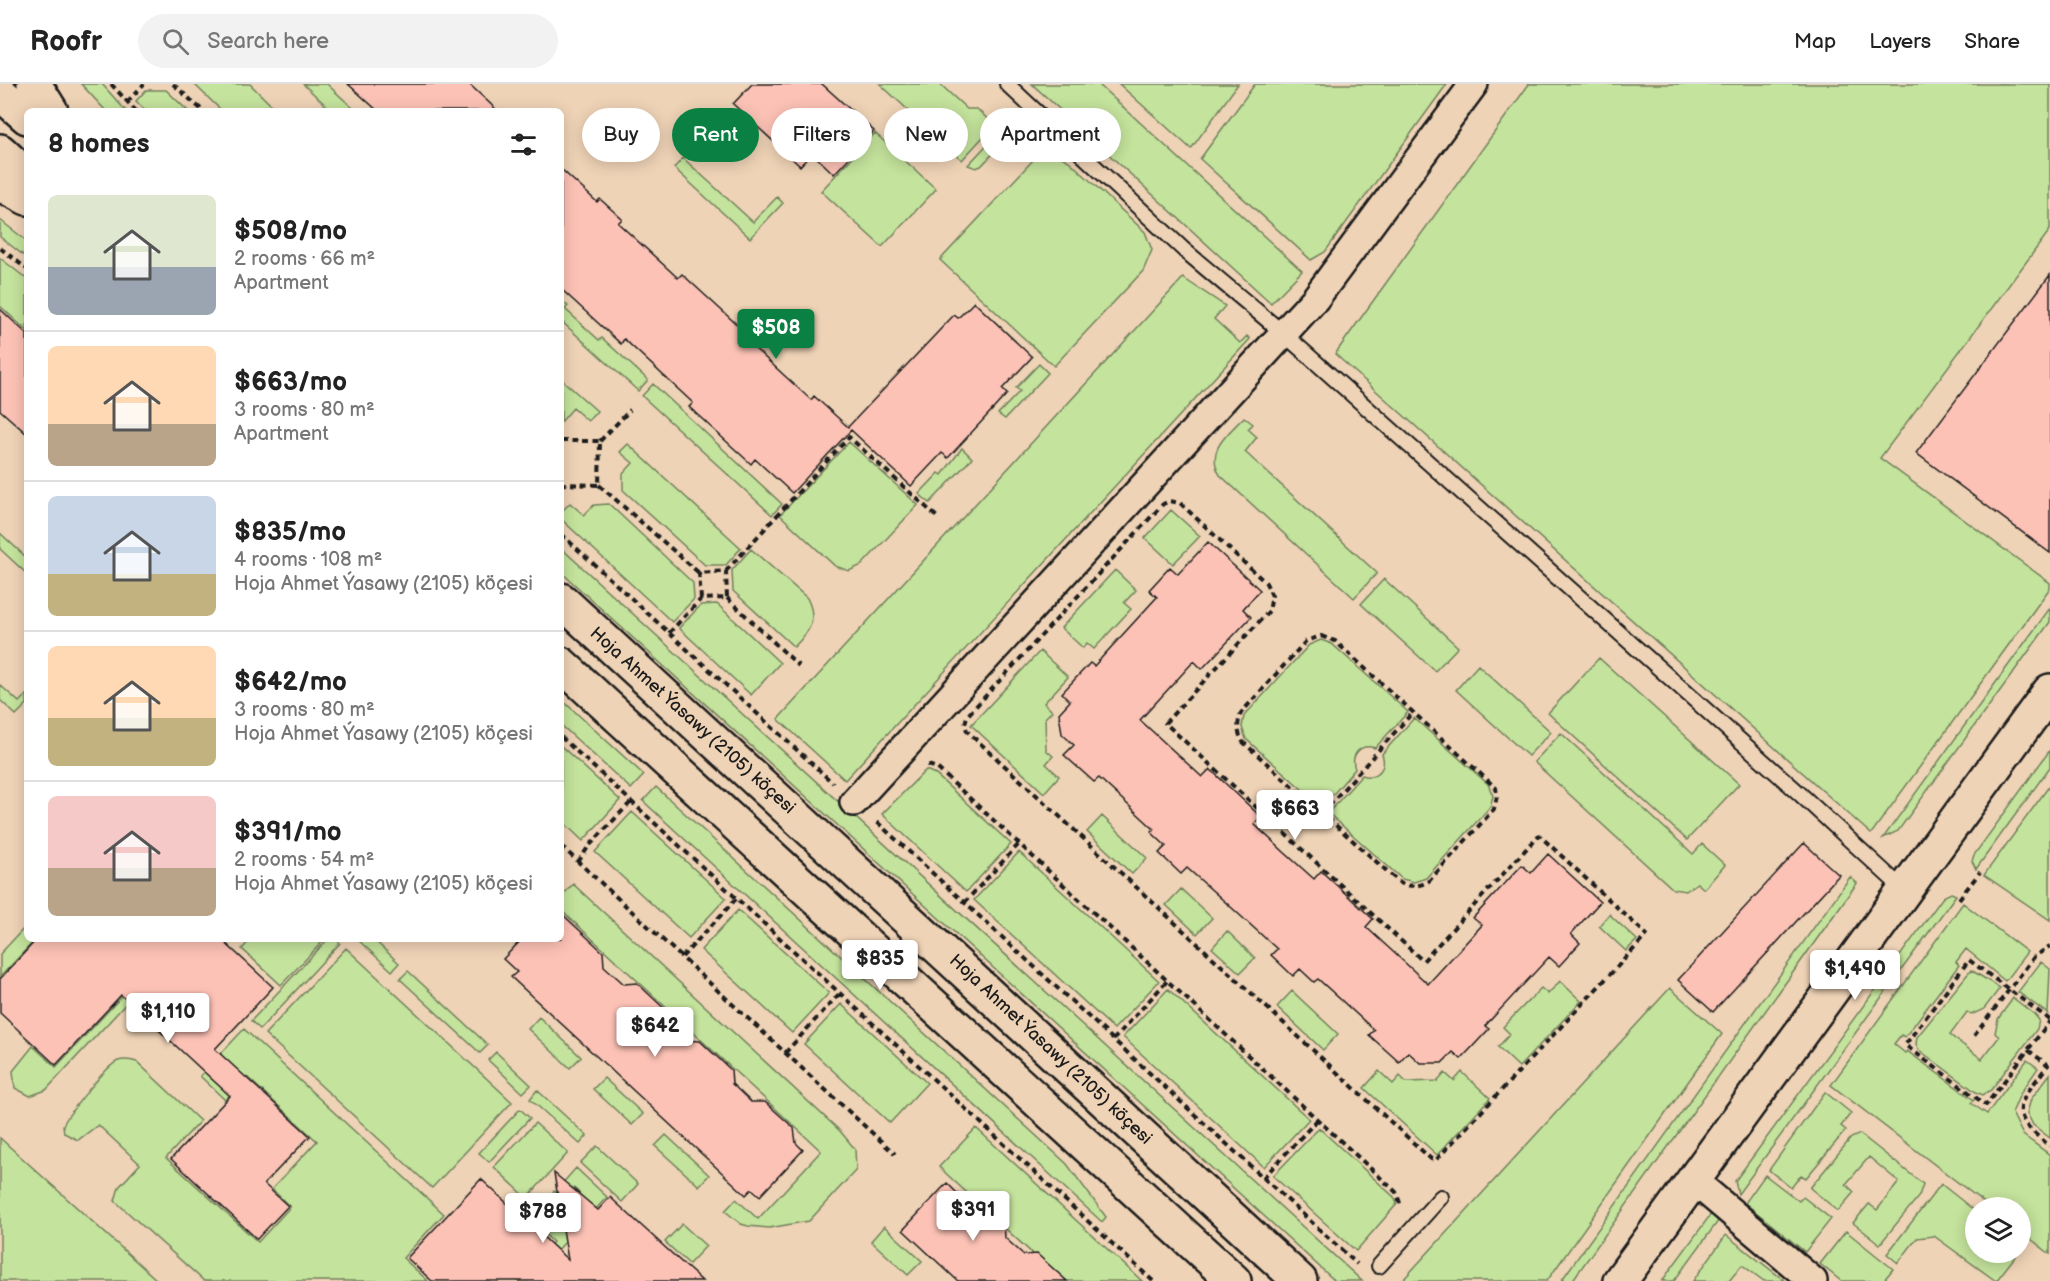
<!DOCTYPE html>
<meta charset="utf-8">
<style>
body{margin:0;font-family:"Balsamiq Sans",sans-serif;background:#f2f2f2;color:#222;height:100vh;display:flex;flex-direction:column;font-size:22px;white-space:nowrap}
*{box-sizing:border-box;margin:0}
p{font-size:20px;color:#767676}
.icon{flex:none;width:33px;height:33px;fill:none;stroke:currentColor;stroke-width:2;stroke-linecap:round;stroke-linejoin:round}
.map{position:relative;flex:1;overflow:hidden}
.details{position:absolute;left:24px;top:24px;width:540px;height:834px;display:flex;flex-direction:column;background:#fff;border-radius:9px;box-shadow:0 3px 15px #0003}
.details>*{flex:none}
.top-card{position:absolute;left:582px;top:24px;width:570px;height:54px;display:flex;gap:12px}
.tools{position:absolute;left:1965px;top:1113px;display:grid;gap:12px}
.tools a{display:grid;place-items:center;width:66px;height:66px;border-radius:50%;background:#fff;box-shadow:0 3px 15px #0003;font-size:30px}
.price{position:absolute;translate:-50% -51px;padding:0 14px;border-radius:6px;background:#fff;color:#222;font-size:20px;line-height:39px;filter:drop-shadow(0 2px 3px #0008)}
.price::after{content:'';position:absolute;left:50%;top:36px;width:18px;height:14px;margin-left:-9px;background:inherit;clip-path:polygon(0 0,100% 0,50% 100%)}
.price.current{background:#0b8043;color:#fff}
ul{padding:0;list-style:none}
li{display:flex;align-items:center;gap:18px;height:150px;padding:0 24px}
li+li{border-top:2px solid #e0e0e0}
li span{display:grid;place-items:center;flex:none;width:168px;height:120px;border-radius:9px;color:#555}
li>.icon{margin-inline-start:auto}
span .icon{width:72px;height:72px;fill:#fffc;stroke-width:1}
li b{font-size:26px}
h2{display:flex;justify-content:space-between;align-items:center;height:72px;padding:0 24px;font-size:26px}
.pill{padding:0 21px;border-radius:27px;background:#fff;box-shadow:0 3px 15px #0003;font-size:21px;line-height:54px}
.pill.current{background:#0b8043;color:#fff}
header{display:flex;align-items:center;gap:36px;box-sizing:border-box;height:84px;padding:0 30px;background:#fff;border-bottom:2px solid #e0e0e0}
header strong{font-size:28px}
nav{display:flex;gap:33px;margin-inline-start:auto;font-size:21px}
.search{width:420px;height:54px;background:#f2f2f2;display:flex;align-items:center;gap:15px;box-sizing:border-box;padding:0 21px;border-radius:33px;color:#767676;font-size:22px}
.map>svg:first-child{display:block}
</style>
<header>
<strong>Roofr</strong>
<div class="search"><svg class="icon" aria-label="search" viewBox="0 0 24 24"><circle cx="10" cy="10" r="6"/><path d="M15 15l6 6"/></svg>Search here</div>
<nav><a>Map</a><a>Layers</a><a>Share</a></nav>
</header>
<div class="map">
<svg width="2050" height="1197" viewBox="0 0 2050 1197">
<rect width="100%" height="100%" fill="#efd3b6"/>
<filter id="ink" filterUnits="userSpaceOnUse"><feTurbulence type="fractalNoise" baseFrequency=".0167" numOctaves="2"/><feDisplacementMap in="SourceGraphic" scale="12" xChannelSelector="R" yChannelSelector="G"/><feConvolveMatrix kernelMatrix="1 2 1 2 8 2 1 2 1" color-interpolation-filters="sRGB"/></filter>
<g filter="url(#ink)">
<path fill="#c4e39c" stroke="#70805c" stroke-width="1.5" d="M81,0H102L126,27H106Z
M194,0H250L277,27H222Z
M303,0H327L356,27H332Z
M880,0H940L967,25H977L994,41L962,76Z
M1032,0H1098L1302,187L1271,219Z
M1119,0H1238L1191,65Z
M1255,0H1447L1325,168L1311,176L1200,75Z
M1529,0H2050V146L1880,374L2050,499V504L1871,750L1335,270Z
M146,6H166L188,27H146L136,17Z
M1013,33L1014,48L981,82L976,84L968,81Z
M875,49L936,105L882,163L821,107Z
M1049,66L1069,77L1145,148L1152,166L1143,187L1054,282L940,176L1033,76Z
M683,74L753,138L777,113L783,119L750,154L674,84Z
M0,136L27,157V174L0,153Z
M0,174L27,195V247L0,222Z
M1183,194L1225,222L1214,235L1240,259L1247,252L1250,255L845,696L778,635Z
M561,216L568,222L565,225L599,256L602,254L648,296L638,307L561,237Z
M1039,280L1048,289L1005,335L998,330L1020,307L1016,304Z
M561,295L597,327L588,337L573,324L561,338Z
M653,300L782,420L772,431L642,312Z
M1244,333L1253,340L1248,345L1257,353L1245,368L1377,489L1354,514L1220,391C1205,366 1228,350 1244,333Z
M849,358L918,421L862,481L849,487L835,482L780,431Z
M628,360L741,464L726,481H705L623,406V390L633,379L620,368Z
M962,364L972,374L930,419L919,410L939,389L942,391Z
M570,419L584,431L594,421L609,420L693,499L694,515L672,538L561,435V428Z
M1171,426L1200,452L1173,480L1145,454Z
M0,449L27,474V490L0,465Z
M561,464L1362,1197H1335L561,488Z
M751,465L807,514C818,536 810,547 794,563L733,507L732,486Z
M1115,486L1136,506L1124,519L1131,525L1094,565L1087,559L1083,564L1061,544Z
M1384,495L1458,563L1435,587L1361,520Z
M717,520L780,579L751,611L679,544L701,521Z
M2050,524V538L1898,747L1883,754Z
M1321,556L1332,560L1408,628L1375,664C1360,659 1350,671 1355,685L1322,723L1246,655L1242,643L1244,632L1309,561Z
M1040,567L1068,593L1044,619L1052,627L1045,634L1046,666L1053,672L1046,680L1059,692L1044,709L971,641Z
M1599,574L1739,700L1687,756L1548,629Z
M1478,581L1551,648L1528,672L1456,606Z
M0,601L19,618L27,610V620L16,631L0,616Z
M561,615L644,691L631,705L561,641Z
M1414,634L1488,700L1493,712L1490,723L1426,794L1414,798L1402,795L1328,729L1362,691C1377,696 1387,684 1382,670Z
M1561,649L1693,770L1702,760L1725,781L1704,805L1697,799L1686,807L1673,805L1534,678Z
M561,662L620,716L583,757L561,736Z
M2050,666V683L1976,785L1972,777L1974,771Z
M926,686L935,690L1011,760L966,808L882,730Z
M2050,701V836L1984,791Z
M656,703L1067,1080L1106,1133L1102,1138L643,717Z
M632,728L726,814L689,854L595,768Z
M1102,732L1147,774L1132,790L1087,748Z
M1019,768L1159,897L1114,945L974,816Z
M1850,793L1857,799L1572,1197H1561Z
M573,800L840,1047L855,1065L856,1086L809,1137L769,1144L748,1142L741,1140L725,1127L736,1115L758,1135L821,1067L561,826V813Z
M1181,805L1212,834L1197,850L1166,821Z
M1951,809L1956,811L1738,1110L1735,1097L1943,813Z
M1963,819L2027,868L2005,897L1966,865L1956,878L1959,881L1905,953L1901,951L1894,960L1905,969L1907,967L1974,1016L1971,1019L1987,1030L2027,976L2038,984L2020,1010L2012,1029L2023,1051L2050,1071V1170L2021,1147L2020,1124L1990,1123L1831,1001Z
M738,826L829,909L792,949L701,866Z
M1609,830L1637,856L1626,867L1599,842Z
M27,841V855H36L0,893V870Z
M1227,847L1255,874L1240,889L1212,864Z
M175,855H186L46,1006L30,1012L15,1004L13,987L33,962L56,983Z
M251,855H325L281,901L242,865Z
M328,855H336L340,859L260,945L251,937Z
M373,855L399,879L392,887L358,856Z
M346,864L512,1018L432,1104L265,950Z
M2041,878L2050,885L2048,930L2018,908Z
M1971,886L2000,904L1984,925L1971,931L1967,928L1950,951L1982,975L1999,953L1995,949L1998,935L2013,914L2034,930L2039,936L2037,945L1991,1006L1983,1011L1976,1008L1919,966L1916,960L1917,953Z
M408,887L488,961L480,969L400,895Z
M1560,897L1581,917L1519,983L1498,963L1510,950L1503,943L1541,904L1548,910Z
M1670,904L1722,950L1547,1197H1402Z
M1168,905L1309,1035L1264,1083L1123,953Z
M1292,907L1338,950L1323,966L1277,923Z
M841,920L927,999L890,1039L804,960Z
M539,933L581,973L570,984L528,945Z
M244,945L444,1130L403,1174L428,1197H204L115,1117L119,1103L140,1080L98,1041L78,1056L64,1049L63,1041C69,1029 106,982 118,977C124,975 131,976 137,978L200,1037L166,1074L258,1158L290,1123L272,1105L317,1057L247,993L225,1016L200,992Z
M496,968L531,1001L523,1009L488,976Z
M1379,987L1393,1000L1400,992L1406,998L1438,997L1445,989L1454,997L1462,988L1490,1014L1437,1071L1364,1004Z
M2050,990V1054L2033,1041L2027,1029L2031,1015Z
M604,994L643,1030L632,1041L593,1005Z
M537,1006L587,1052L580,1060L530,1015Z
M1825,1008L1851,1029L1841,1042L1846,1046L1806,1094L1801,1091L1791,1104L1769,1086Z
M520,1025L530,1034L489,1078L479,1069Z
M535,1039L568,1069L527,1114L494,1083Z
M976,1044L1142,1197H1062L939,1083Z
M1319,1044L1394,1113L1397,1120L1356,1167L1273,1092Z
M1860,1050L1923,1100L1919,1112L1880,1160L1853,1139L1869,1120L1877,1126L1899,1098L1869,1073L1846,1100L1854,1108L1838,1127L1810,1104L1851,1054Z
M666,1051L709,1091L699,1102L655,1062Z
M0,1054L158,1197H0Z
M597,1062L638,1100L622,1118L580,1079Z
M576,1084L607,1113L529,1197H517L553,1158L529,1135L554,1107L558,1110L557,1122L563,1127L582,1117C579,1104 572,1102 560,1102Z
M1765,1091L1799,1117L1803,1113L1831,1135L1805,1168L1745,1119Z
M1941,1100L1975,1127L1976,1168L2018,1169L1996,1197L1934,1152L1917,1154L1898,1179L1887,1170Z
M1711,1130L1719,1136L1674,1197H1662Z
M682,1140L706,1162L689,1180L665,1158Z
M884,1142L922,1177L908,1191L871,1157Z
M1846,1147L1893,1185L1883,1197H1841L1820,1180Z
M1726,1151L1785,1197H1764L1742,1181L1729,1197H1693Z"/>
<path fill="#fdc2b6" stroke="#1c1c1c" stroke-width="1.5" d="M348,0H469L498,27H378Z
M752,0H822L874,47L834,90L812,69L800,82L733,20Z
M561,85L597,118L600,115L622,135L618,139L678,194L682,190L732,236L754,256L750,260L811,316L814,312L848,343L954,231L958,234L974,218L1032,273L1002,305L1007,310L948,374L942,369L911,402L851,346L792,409L755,375L751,380L689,323L693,319L624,255L621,260L561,205Z
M2050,191V469L1916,369Z
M0,225L27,250V350L0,326Z
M1208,458L1260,506L1243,525L1251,533L1202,585L1194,577L1140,636L1202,693L1210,685L1261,733L1254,740L1284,768L1314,795L1321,787L1373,835L1366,843L1428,900L1482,841L1473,834L1522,781L1531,789L1548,770L1600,818L1571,850L1580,859L1559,882L1549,873L1485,942L1489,945L1461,975L1453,968L1442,979H1420L1408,968L1399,978L1369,951L1374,946L1318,895L1314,898L1300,885L1293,892L1271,871L1277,865L1232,824L1187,784L1181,790L1159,769L1166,762L1151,748L1154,745L1099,694L1094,698L1064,671L1074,661L1062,650L1059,629L1070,617L1062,609L1090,579L1094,582L1157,513L1149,506L1170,483L1178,490Z
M1804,759L1839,791L1713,928L1678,896Z
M561,829L603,868L604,882L624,900L637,899L669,929L670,943L684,956L700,957L731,986L732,1000L751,1018H765L794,1044L796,1059L803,1066L760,1112L752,1105L746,1111L511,893L517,888L503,875L522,855H561Z
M37,855H221L273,903L215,965L310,1052L264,1100L288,1122L257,1155L171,1075L230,1012L121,911L56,981L0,929V895Z
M554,1089L598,1126L610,1113L702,1197H432L407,1174L481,1095L568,1176Z
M947,1099L960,1112H974L1004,1139L1005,1154L1024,1171L1037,1170L1067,1197H958L903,1146Z"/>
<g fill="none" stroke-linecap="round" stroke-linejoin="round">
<defs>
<path id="lane" d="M1007,0L1184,166L1283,249L1799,709L1904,806
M1379,1182L1441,1113"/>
<path id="street" d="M854,718L1315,215L1474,0
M1693,1096L1813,1197"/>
<path id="secondary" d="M34,0L51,27
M0,9L27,33
M0,67L27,92
M0,100L27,114
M561,516L1300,1197
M561,580L1234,1197
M1620,1197L2050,607"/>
</defs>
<use href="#lane" stroke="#1c1c1c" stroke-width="18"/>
<use href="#street" stroke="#1c1c1c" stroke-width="32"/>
<use href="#secondary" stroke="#1c1c1c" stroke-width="38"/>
<path stroke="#1c1c1c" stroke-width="4" stroke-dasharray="6 4.5" stroke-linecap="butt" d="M111,0L136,27
M173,0L203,27
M127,18L144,0
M0,164L27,185
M561,357H600L599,401L561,400
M600,357L630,326
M599,401L699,489
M1170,417L1180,419L1266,499L1272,512L1269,527L1165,639L1423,877L1539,751L1647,851L1436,1076L1431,1075L967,647L965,640L967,632L1163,420Z
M561,450L833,699
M726,487L849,353L937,433
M727,514L799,582
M669,549L701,515L727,514L726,487L699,489L701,515
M1321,552L1335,557L1496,704L1497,712L1494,725L1429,797C1419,803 1410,803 1400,799L1243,658C1237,648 1237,640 1241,629L1306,557Z
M561,653L1153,1197
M928,681L937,684L1396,1108L1401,1122
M1322,729L1414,627
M877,738L1357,1180
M561,762L895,1070
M578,778L589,762L631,718
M1959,815L1980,788
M964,819L1019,760
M682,873L736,815
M2050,936L1969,876L1905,961L1986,1021L2050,937
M1974,952L2034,873L2050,862
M1113,956L1167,897
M2028,966L2048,981C2018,1021 2005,1028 2050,1062
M785,969L839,910
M1263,1094L1318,1035"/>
<use href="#lane" stroke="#efd3b6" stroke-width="14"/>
<use href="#street" stroke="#efd3b6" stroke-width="27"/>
<use href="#secondary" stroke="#efd3b6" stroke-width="33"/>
</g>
</g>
<g text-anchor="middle" stroke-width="5" stroke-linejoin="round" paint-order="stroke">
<g font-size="18" fill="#1c1c1c" stroke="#efd3b6">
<text transform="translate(693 636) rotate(42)" y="6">Hoja Ahmet Ýasawy (2105) köçesi</text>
<text transform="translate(1051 965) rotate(43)" y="6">Hoja Ahmet Ýasawy (2105) köçesi</text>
</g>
</g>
</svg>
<div class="tools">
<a><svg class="icon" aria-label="layers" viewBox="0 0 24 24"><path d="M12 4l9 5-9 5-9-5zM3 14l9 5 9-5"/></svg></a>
</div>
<b class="price current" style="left:776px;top:276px">$508</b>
<b class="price" style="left:1295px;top:757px">$663</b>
<b class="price" style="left:880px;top:907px">$835</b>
<b class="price" style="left:1855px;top:917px">$1,490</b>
<b class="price" style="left:168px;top:960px">$1,110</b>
<b class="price" style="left:655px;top:974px">$642</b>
<b class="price" style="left:973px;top:1158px">$391</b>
<b class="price" style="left:543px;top:1160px">$788</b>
<div class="top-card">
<a class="pill">Buy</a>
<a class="pill current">Rent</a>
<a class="pill">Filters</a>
<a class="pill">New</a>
<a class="pill">Apartment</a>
</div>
<section class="details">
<h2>8 homes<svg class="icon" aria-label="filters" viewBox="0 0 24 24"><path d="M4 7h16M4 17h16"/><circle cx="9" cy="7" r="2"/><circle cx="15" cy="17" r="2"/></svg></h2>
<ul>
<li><span style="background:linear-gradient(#dfe7d0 60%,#9aa5b1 0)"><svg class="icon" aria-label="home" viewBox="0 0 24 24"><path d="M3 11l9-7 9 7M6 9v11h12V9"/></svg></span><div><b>$508/mo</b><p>2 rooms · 66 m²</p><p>Apartment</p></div></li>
<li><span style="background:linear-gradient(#ffd9b3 65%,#b9a48a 0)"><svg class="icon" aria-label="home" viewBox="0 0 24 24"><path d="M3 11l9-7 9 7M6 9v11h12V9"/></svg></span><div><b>$663/mo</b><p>3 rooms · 80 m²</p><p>Apartment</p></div></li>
<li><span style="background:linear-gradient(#c9d6e8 65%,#c2b280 0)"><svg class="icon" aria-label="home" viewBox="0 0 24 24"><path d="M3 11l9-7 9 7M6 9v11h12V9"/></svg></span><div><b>$835/mo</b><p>4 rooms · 108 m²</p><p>Hoja Ahmet Ýasawy (2105) köçesi</p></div></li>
<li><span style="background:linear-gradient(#ffd9b3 60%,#c2b280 0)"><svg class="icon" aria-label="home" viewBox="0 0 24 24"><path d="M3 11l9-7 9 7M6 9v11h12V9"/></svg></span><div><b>$642/mo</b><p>3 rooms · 80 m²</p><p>Hoja Ahmet Ýasawy (2105) köçesi</p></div></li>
<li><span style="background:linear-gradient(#f6c9c9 60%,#b9a48a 0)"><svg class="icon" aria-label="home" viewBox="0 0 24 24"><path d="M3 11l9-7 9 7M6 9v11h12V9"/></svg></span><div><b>$391/mo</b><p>2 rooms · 54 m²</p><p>Hoja Ahmet Ýasawy (2105) köçesi</p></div></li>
</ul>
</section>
</div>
